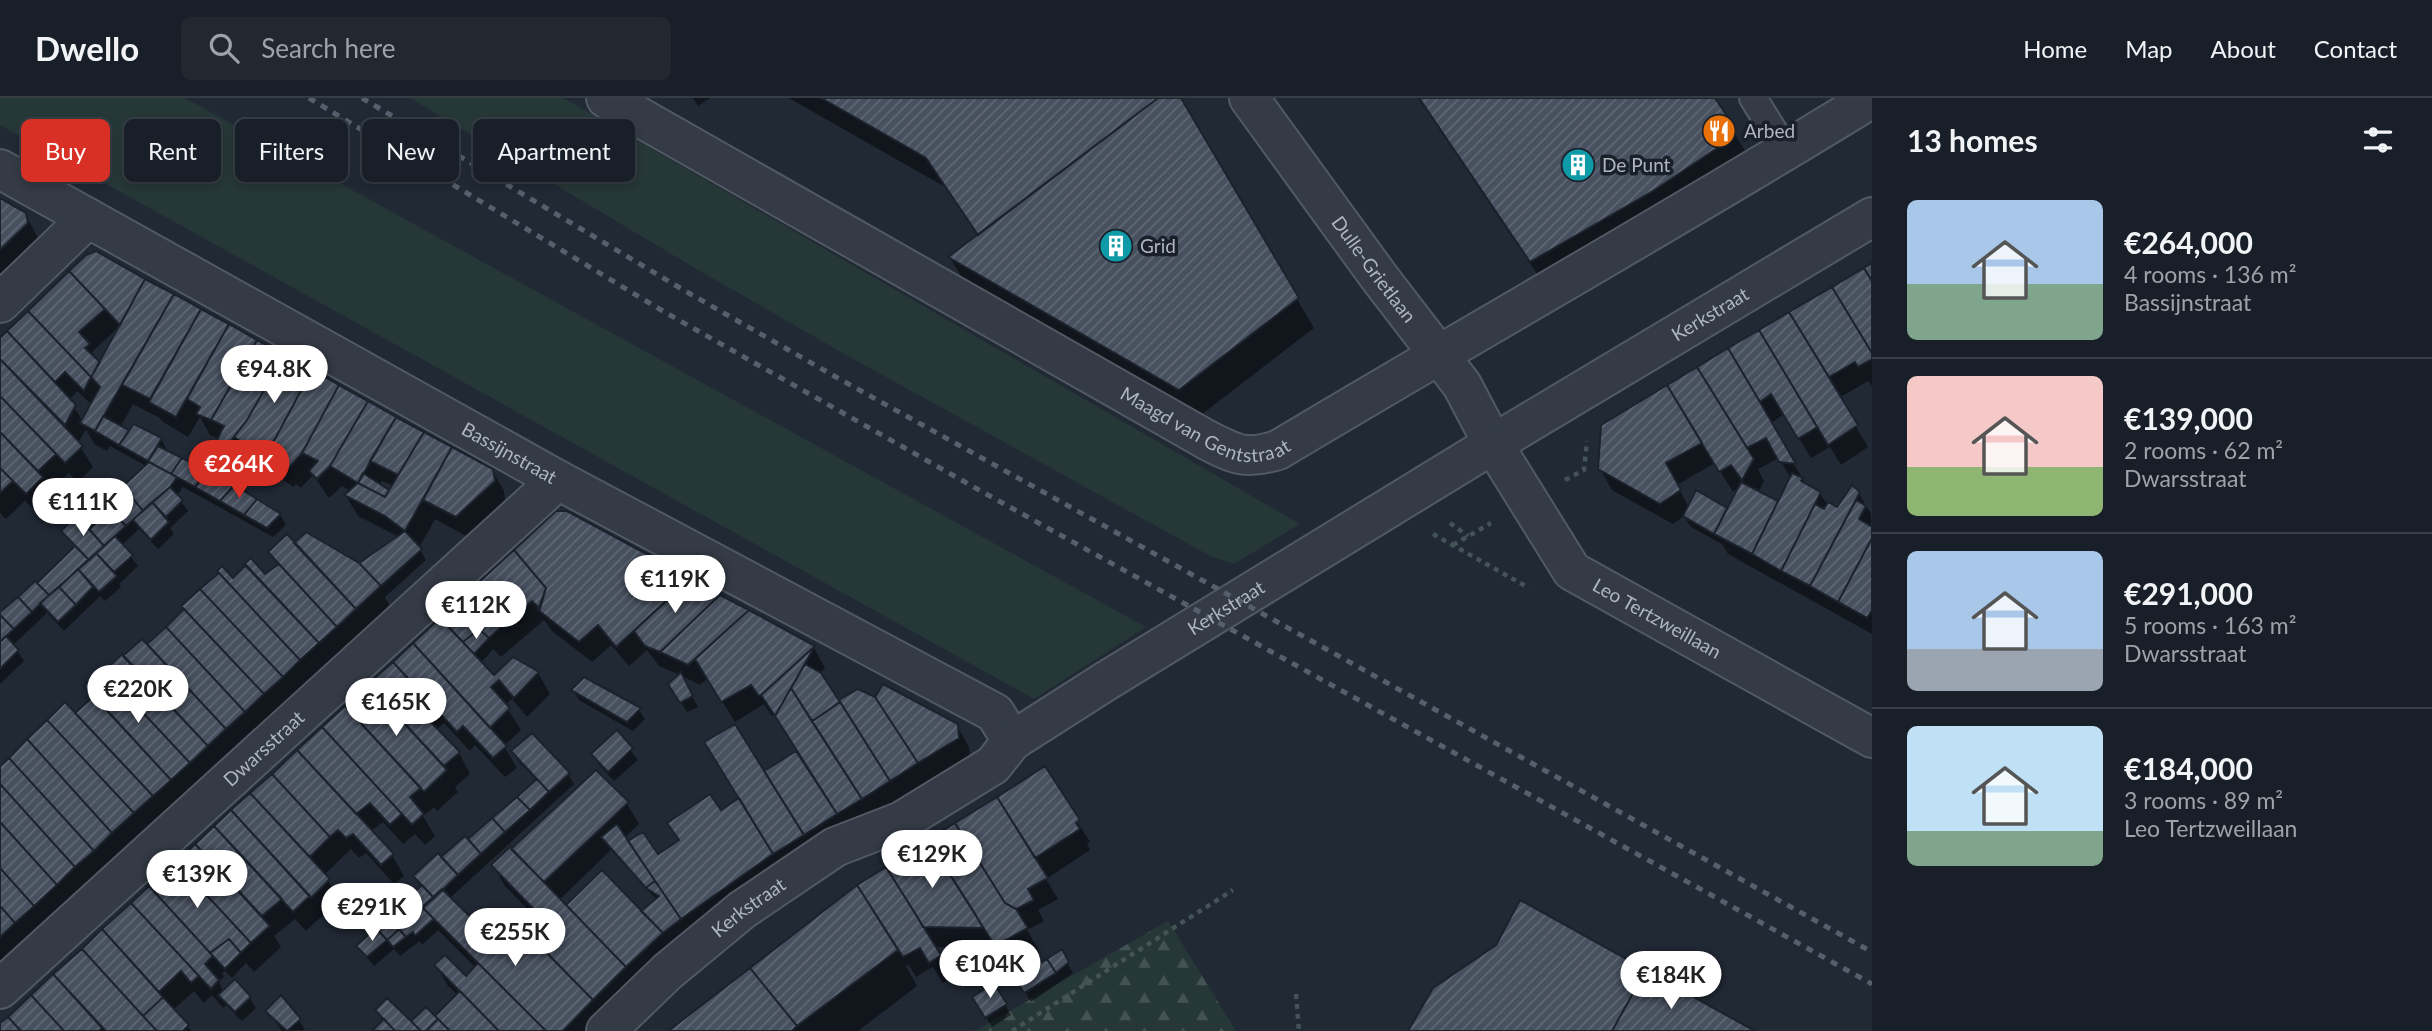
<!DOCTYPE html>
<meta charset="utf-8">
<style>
body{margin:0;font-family:Lato,sans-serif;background:#222730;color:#f1f3f6;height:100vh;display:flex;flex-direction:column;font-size:26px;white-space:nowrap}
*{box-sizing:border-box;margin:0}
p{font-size:23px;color:#9fa2a8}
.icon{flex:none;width:38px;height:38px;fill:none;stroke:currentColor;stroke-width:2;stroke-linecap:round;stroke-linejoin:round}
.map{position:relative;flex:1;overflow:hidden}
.panel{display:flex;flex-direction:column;background:#191f28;width:560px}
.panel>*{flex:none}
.guide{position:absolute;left:21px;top:21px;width:665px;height:63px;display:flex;gap:14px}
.price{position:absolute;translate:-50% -60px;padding:0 16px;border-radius:24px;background:#fff;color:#222;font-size:23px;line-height:46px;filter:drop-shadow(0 2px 4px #0008)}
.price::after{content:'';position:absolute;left:50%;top:42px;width:21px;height:16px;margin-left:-10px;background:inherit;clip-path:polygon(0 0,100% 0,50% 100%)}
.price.current{background:#d93025;color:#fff}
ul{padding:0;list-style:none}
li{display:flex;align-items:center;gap:21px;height:175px;padding:0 35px}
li+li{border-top:2px solid #373d45}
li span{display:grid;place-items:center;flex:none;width:196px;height:140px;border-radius:10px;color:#555}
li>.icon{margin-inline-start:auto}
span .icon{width:84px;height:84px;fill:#fffc;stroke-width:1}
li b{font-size:30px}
h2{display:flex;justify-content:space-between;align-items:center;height:84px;padding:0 35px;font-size:30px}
.tag{padding:0 24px;border-radius:10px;background:#191f28;box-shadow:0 4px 10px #0003,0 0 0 2px #373d45;font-size:24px;line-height:63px}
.tag.current{background:#d93025;color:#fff}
header{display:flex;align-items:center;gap:42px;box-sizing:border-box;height:98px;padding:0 35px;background:#191f28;border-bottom:2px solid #373d45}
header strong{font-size:33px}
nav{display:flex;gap:38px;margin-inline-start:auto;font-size:24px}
.search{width:490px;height:63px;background:#222730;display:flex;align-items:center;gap:18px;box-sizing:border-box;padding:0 24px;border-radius:10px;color:#9fa2a8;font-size:26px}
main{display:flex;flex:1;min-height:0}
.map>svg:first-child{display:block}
</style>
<header>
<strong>Dwello</strong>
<div class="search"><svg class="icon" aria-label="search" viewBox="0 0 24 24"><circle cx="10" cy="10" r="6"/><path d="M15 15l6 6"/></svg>Search here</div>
<nav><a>Home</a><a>Map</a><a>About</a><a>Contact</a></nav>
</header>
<main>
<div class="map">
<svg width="1872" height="933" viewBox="0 0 1872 933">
<defs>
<pattern id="forest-firs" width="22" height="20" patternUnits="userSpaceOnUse" patternTransform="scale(1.75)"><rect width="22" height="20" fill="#263738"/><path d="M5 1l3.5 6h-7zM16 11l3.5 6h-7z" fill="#435253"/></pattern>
<pattern id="building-hatch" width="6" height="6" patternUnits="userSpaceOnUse" patternTransform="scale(1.75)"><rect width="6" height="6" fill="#47505f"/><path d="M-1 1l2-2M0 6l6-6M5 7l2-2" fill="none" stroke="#5f6774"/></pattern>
</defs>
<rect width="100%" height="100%" fill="#212935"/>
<path fill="#263738" d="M0,0H185L1146,529L1034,601L0,27Z
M410,0H564L1300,426L1234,466L1212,459L848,258L693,169Z"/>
<path fill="url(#forest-firs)" d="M1168,823L1236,933H975Z"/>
<path fill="#0007" fill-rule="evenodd" d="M693,0H710L698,8Z
M789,0H1179L1314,230L1197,320L967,188L950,160L979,138L945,89Z
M1418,0H1713L1750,61L1552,198Z
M0,103L25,116L37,138L39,146L0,183Z
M96,155L492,372L504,393L505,405L468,439L435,421L419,450L426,462L385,499L391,510L0,869V670L75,617L93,601L86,588L93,586L147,548L186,512L233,482L265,479L278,468L270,454L294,447L359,467L399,439L358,418L346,398L351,393L342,388L329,400L313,377L301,390L296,386L294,389L246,358L231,377L239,382L245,392L242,394L280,417L286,427L273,439L183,389L177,398L188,413L170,430L174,436L158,451L139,431L122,447L138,468L119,486L121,489L105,503L100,498L64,533L47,515L13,547L24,563L0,586V516L37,487L76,450L63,433H89L111,413L107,406L146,368L110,348L107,353L94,346L86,331L78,345L93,369L78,384L69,375L50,393L54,401L39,416L25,403L6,421L0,415V242L87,158ZM121,227L100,267L92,254ZM77,293L92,307L83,323L69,302ZM133,306L160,320L163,324L188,339L200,319L210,337L220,341L209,355L216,367L208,375L165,354L167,352L161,341L130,335L120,330ZM382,383L394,388L389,395L379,388Z
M1872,167V288L1868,283L1839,300L1868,349L1841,367L1830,349L1811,360L1784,316L1770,326L1807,388L1820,395L1828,408L1838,411L1859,396L1871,416L1872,536L1728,456L1722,446L1691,429L1684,418L1673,426L1612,392L1600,371L1602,328ZM1779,360L1791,381L1779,405L1758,395L1764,383L1758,371ZM1715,365L1733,394L1741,388L1727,414L1726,411L1689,410L1677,387Z
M556,414H567L814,550L825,570L819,576L839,606L876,601L957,628L969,649L970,661L694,841L687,831L668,846L674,856L594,933H374L383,924L377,913L416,930L441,925L437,918L458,897L448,888L436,867L466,880L476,870L438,832L422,847L420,843L400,858L394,851L374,868L358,849L376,832L372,824L396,813L422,789L415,778L468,743L537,683L519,664L513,653L568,676L574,686L449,801L498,849L519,856L544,854L557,841L505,788L493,767L627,706L639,726L624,740L628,746L658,758L740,701L763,675L798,654L775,616L772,618L764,606L735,624L708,580L700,587L682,578L698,609L687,614L676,597L680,577L659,568L647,552L629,568L611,547L592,564L552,533L544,522L501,559L493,551L481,565L494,579L513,561L538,575L550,596L527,619L512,601L505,607L521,632L504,648L517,670L505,679L475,647L470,653L444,625L436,632L459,655L470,676L455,689L458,694L437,713L434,709L423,718L435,738L425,747L415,736L403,746L383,724L370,734L392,757L404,778L394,786L366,755L359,760L351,751L324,777L341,803L324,819L323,817L306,833L295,821L274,838L281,849L254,874L246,865L232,880L225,873L222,875L224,879L219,884L224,894L250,900L256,910L242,923L226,907L223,910L212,897L204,905L194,893L173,912L191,933H0V927ZM611,752L657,802L641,815L565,809L559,802Z
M573,592L639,612L645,621L633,633L579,602Z
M617,634L638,662L614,683L599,667L593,656Z
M1045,671L1090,744L1087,746L1090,752L1046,781L1058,801L1038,812L1044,823L1027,832L1038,851L1009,867L997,850L934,849L952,879L943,885L933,869L916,879L908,866L906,868L917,888L858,933H671L858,788Z
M1061,854L1073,875L1031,904L1017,881Z
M994,888L1011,917L992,929L974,900Z
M267,913L299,922L305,932L282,933Z"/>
<path fill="url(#building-hatch)" stroke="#1c222c" stroke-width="2" d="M821,0H1158L978,137L926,60Z
M1158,0H1181L1299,200L1179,292L948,159Z
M1419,0H1715L1732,25L1728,42L1725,45L1653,93L1530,164Z
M0,100L26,115L28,125L0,152Z
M96,153L145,181L120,227L69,173L86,157Z
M1872,165V183L1864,170Z
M1864,170L1872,183V255L1832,189Z
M69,173L105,211L79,234L90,246L85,250L100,264L91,279L28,213Z
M145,181L174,196L95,333L80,325L100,289L91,279Z
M1832,189L1872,255V261L1858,269L1855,264L1829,279L1789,214Z
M174,196L201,211L150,301L122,287Z
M201,211L229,226L176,319L149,304Z
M28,213L91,279L84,293L65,274L55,284L7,233Z
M1789,214L1858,327L1828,347L1759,232Z
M229,226L257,242L211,322L196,316L200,309L187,301Z
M1759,232L1817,329L1798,341L1771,296L1760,304L1728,250Z
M7,233L76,307L65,327L0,261V240Z
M257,242L284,257L247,322L216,362L207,355L215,346L224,328L211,322Z
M1728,250L1760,304L1796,366L1779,364L1766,340L1747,350L1697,269Z
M284,257L312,272L275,341L262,357L234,339L247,322Z
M0,261L83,348L65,365L0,298Z
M1697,269L1754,361L1742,382L1731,367L1719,374L1667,287Z
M312,272L339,287L302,355L288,371L284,366L282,369L262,357L275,341Z
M339,287L368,303L330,368L317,381L309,373L318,363L302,355Z
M1667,287L1702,345L1666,365L1681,392L1660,406L1598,371L1601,327Z
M0,298L56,356L38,373L0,334Z
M368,303L396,319L358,385L330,368Z
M103,318L129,332L119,347L95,333Z
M396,319L424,334L398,377L370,363Z
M134,326L162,340L148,363L119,347Z
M0,334L43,379L26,396L0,370Z
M424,334L452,349L405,433L385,418L344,397L358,385L385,399Z
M158,348L182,360L171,376L148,363Z
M452,349L493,371L495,383L456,419L423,402Z
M182,360L208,373L195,389L171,376Z
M149,364L177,379L170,389L143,413L123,388Z
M215,365L240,381L220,403L195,389Z
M0,370L13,383L0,395Z
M363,375L389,392L385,399L358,385Z
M1792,375L1803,380L1801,383L1821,394L1781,473L1752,456Z
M1741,384L1778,403L1752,456L1714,436Z
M234,387L257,401L244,417L220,403Z
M1852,387L1860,394L1810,488L1781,473L1815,406L1824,411L1828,404L1837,409Z
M123,388L143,413L126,428L105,406Z
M170,389L183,402L166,419L152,404Z
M1696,392L1727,410L1714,436L1683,418Z
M257,401L281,416L267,430L244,417Z
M1856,402L1866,408L1859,421L1872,429V440L1838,504L1810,488Z
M152,404L169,424L151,442L133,422Z
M110,412L126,428L104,448L89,431Z
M556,413H567L691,480L616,549L598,527L579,544L538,512L546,490L514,452Z
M77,417L104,448L89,462L61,433Z
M405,433L422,451L381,488L359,465Z
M306,434L359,465L381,488L356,511L294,445Z
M287,436L356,511L337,529L268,454Z
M115,438L133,457L114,474L96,455Z
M1872,440V512L1867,520L1838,504Z
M75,448L89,462L49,497L37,485Z
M514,452L546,490L540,511L532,503L511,520L477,486Z
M96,455L117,478L99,494L78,471Z
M251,460L265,476L279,466L337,529L319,545L244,466Z
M246,467L319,545L300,562L217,473L222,468L233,480Z
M78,471L93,489L76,507L59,489Z
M219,475L300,562L283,579L200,491Z
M691,480L720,497L660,554L645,548L634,533Z
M35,483L49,497L32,514L18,499Z
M477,486L511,520L489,540L479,531L463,544L440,520Z
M59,489L76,507L58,524L40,505Z
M200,491L283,579L264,596L181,508Z
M720,497L749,512L688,567L660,554Z
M18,499L32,514L14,531L0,517V514Z
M184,511L264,596L245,614L166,529Z
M749,512L815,548L761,597L759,598L751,587L721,604L695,561Z
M0,517L14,531L0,544Z
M440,520L494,577L513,559L539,574L514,600L499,582L491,589L510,610L490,630L413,545Z
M166,529L245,614L226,631L147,546Z
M479,531L489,540L474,556L463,544Z
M6,538L19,552L0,571V544Z
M142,541L226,631L208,648L123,558Z
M413,545L507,648L493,660L463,628L457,634L393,564Z
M815,548L775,618L761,597Z
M122,556L208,648L190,665L104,573Z
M393,564L431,606L421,614L460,654L444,668L368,586Z
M805,566L821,575L840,604L814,622H811L791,590Z
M104,573L190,665L171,682L84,588L91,582L93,584Z
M681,574L693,598L680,605L668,586Z
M584,579L641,610L627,624L571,592Z
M368,586L447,672L424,694L345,608Z
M883,586L958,626L959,640L918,665L875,599Z
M791,590L862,701L837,716L775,618Z
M858,591L875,599L918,665L890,683L839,602Z
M94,598L171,682L153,698L75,615Z
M65,604L153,698L134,715L47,622Z
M840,604L890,683L862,701L811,622H814Z
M345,608L421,690L410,699L424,716L412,727L322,629Z
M47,622L134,715L112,735L27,641Z
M735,626L804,737L773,756L704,644Z
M322,629L402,716L390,727L370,705L356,716L297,652Z
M617,632L633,650L608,674L591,656Z
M532,635L570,675L549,694L511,653Z
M27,641L112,735L94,753L9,660Z
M297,652L394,756L381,767L353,736L346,740L338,732L330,739L272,676Z
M796,653L837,716L804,737L764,673Z
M9,660L94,753L75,769L0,686V668Z
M1045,668L1080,722L1076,725L1080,731L1035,760L997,699Z
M596,672L629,704L544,784L511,751Z
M272,676L330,739L310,759L250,695Z
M537,681L549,694L530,712L517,699Z
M0,686L75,769L57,787L0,724Z
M250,695L330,781L311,800L231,712Z
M710,696L721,712L739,700L773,756L681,821L628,743L643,734L658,756L679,742L667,725Z
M517,699L530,712L505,734L492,720Z
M997,699L1048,780L1028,791L1034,802L1016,811L1005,805L955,725Z
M231,712L310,798L293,814L214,728Z
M492,720L505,734L481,756L468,741Z
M0,724L57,787L34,808L0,770Z
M955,725L1005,805L1016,811L1028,830L995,848L928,742Z
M617,726L655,783L646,790L601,739Z
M214,728L282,801L262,818L195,746Z
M465,738L481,756L458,777L441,759Z
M928,742L974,814L983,830L923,829L918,820L886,769Z
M195,746L270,828L251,845L176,764Z
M510,749L626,869L593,902L544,852L559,837L491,767Z
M438,755L458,777L434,800L413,778Z
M176,764L251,845L241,855L229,841L210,855L149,788Z
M886,769L941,857L929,865L920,850L903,859L857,787Z
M0,770L34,808L15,825L0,808Z
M602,772L663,835L626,869L566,807Z
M655,783L681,821L663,835L641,813L659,798L646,790Z
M422,787L434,800L408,823L396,811Z
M857,787L898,852L797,928L750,870Z
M149,788L213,858L205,866L219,882L211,891L131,805Z
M442,791L498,846L505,839L519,854L533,841L593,902L563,933H546L422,809Z
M1520,802L1646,872L1612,933H1408L1433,890L1496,847Z
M390,804L408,823L387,842L370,824Z
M131,805L199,878L191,885L181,873L159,894L102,831Z
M0,808L15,825L0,839Z
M422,809L434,821L415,838L413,834L406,839L399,831Z
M376,830L387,842L367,859L356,848Z
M102,831L163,899L143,918L82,851Z
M399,831L406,839L393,849L387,842Z
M229,841L241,855L225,871L210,855Z
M82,851L143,918L157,933H106L53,876Z
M1062,851L1069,864L1056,875L1047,861Z
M445,857L466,878L478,865L546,933H499L434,867Z
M1047,861L1056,875L1024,895L1015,880Z
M750,870L797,928L792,933H668Z
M1646,872L1706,906L1755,933H1612Z
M53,876L102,930L99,933H64L31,897Z
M235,881L251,899L235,914L218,897Z
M994,885L1007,906L985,920L972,899Z
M460,893L499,933H450L435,918Z
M31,897L64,933H21L8,919Z
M281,897L301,921L287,933L265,913Z
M163,899L189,927L183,933H157L143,918Z
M387,900L411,923L421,933H395L375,912Z
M426,909L438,921L426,933H421L411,923Z
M8,919L21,933H0V925Z
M384,921L395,933H372Z
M438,921L450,933H426Z"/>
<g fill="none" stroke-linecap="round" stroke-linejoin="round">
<defs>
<path id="service" d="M1753,0L1786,53"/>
<g id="minor">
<path id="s1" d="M606,0L1207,342C1236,357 1246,362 1278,352C1475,234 1676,121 1872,0"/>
<path id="s2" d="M1249,0L1379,179L1462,287L1493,346L1872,119"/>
<path id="s3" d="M0,71L558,382L995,615L1012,643"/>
<path d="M0,205L88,120"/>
<path id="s4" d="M0,891L558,382"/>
</g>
<g id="tertiary">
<path id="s5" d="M606,933L667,874L742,812L835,749L902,723L993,667L1012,643L1106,583L1493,346L1572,473L1872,640"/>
</g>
</defs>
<use href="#service" stroke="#525963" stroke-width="30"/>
<use href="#minor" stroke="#525963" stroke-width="42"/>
<use href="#tertiary" stroke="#525963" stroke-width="42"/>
<path stroke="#435356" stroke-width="4.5" stroke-dasharray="5 5" stroke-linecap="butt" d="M1565,382L1584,372L1587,343
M1450,425L1468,438
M1433,436L1529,490
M1453,447L1491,425
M1296,896L1299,933
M1012,933L1233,792"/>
<use href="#service" stroke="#343b46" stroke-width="26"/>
<use href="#minor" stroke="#343b46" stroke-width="38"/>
<use href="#tertiary" stroke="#343b46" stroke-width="38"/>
<path stroke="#575f6c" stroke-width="5" stroke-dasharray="7 7" stroke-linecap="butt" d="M309,0L661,212L979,392L1872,886
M362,0L680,190L836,279L1872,854"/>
</g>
<defs>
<symbol id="restaurant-disc" viewBox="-11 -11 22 22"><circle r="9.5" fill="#e8710a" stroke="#1a202a"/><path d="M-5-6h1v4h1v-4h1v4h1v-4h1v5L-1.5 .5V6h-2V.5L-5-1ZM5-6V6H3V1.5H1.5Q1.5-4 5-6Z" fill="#fff"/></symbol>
<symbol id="building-disc" viewBox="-11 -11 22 22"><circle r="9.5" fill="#0f9aa8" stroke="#1a202a"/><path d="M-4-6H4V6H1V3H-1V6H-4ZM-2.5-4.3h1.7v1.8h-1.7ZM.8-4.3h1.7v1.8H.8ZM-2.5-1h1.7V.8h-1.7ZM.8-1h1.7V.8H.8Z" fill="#fff"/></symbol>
</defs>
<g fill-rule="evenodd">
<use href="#restaurant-disc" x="1700" y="14" width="38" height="38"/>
<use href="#building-disc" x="1559" y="48" width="38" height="38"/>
<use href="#building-disc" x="1097" y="129" width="38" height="38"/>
</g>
<g text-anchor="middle" stroke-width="7" stroke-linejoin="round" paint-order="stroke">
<g font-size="19" fill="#afb6c2" stroke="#1a202a" text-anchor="start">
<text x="1744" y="40">Arbed</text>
<text x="1602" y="74">De Punt</text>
<text x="1140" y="155">Grid</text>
</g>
<g font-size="19" fill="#afb6c2" stroke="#1a202a">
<text dy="7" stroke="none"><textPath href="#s2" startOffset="212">Dulle-Grietlaan</textPath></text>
<text dy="7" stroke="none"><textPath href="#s2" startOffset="677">Kerkstraat</textPath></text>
<text dy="7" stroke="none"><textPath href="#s1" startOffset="686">Maagd van Gentstraat</textPath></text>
<text dy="7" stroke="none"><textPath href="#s3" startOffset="583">Bassijnstraat</textPath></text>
<text dy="7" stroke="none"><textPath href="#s5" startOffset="756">Kerkstraat</textPath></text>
<text dy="7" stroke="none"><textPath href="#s5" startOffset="1316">Leo Tertzweillaan</textPath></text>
<text dy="7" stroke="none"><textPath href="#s4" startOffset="357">Dwarsstraat</textPath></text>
<text dy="7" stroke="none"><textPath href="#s5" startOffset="189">Kerkstraat</textPath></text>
</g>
</g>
</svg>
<b class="price" style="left:274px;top:307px">€94.8K</b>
<b class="price current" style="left:239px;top:402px">€264K</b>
<b class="price" style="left:83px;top:440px">€111K</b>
<b class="price" style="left:675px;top:517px">€119K</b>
<b class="price" style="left:476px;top:543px">€112K</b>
<b class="price" style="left:138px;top:627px">€220K</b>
<b class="price" style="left:396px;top:640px">€165K</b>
<b class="price" style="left:932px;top:792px">€129K</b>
<b class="price" style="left:197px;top:812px">€139K</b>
<b class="price" style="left:372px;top:845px">€291K</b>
<b class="price" style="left:515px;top:870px">€255K</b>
<b class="price" style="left:990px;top:902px">€104K</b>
<b class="price" style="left:1671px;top:913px">€184K</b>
<div class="guide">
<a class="tag current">Buy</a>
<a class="tag">Rent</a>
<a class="tag">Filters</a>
<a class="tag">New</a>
<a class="tag">Apartment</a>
</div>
</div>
<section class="panel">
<h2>13 homes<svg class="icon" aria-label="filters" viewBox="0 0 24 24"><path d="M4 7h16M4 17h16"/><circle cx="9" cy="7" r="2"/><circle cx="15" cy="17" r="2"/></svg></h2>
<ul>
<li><span style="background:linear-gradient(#a9c7e8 60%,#7fa58c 0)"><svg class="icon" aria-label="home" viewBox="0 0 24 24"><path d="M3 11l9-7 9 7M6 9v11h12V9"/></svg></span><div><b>€264,000</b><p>4 rooms · 136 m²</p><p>Bassijnstraat</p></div></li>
<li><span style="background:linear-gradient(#f6c9c9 65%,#8fb573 0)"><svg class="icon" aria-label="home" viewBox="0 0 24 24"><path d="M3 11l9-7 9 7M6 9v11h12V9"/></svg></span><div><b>€139,000</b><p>2 rooms · 62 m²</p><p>Dwarsstraat</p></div></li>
<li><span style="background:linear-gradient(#a9c7e8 70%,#9aa5b1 0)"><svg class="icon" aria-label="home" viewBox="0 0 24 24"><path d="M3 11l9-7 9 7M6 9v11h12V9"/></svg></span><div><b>€291,000</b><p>5 rooms · 163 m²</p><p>Dwarsstraat</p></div></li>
<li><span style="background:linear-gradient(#bfe0f5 75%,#7fa58c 0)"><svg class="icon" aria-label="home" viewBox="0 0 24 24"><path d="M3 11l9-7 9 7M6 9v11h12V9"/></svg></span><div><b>€184,000</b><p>3 rooms · 89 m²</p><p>Leo Tertzweillaan</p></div></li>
</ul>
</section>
</main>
